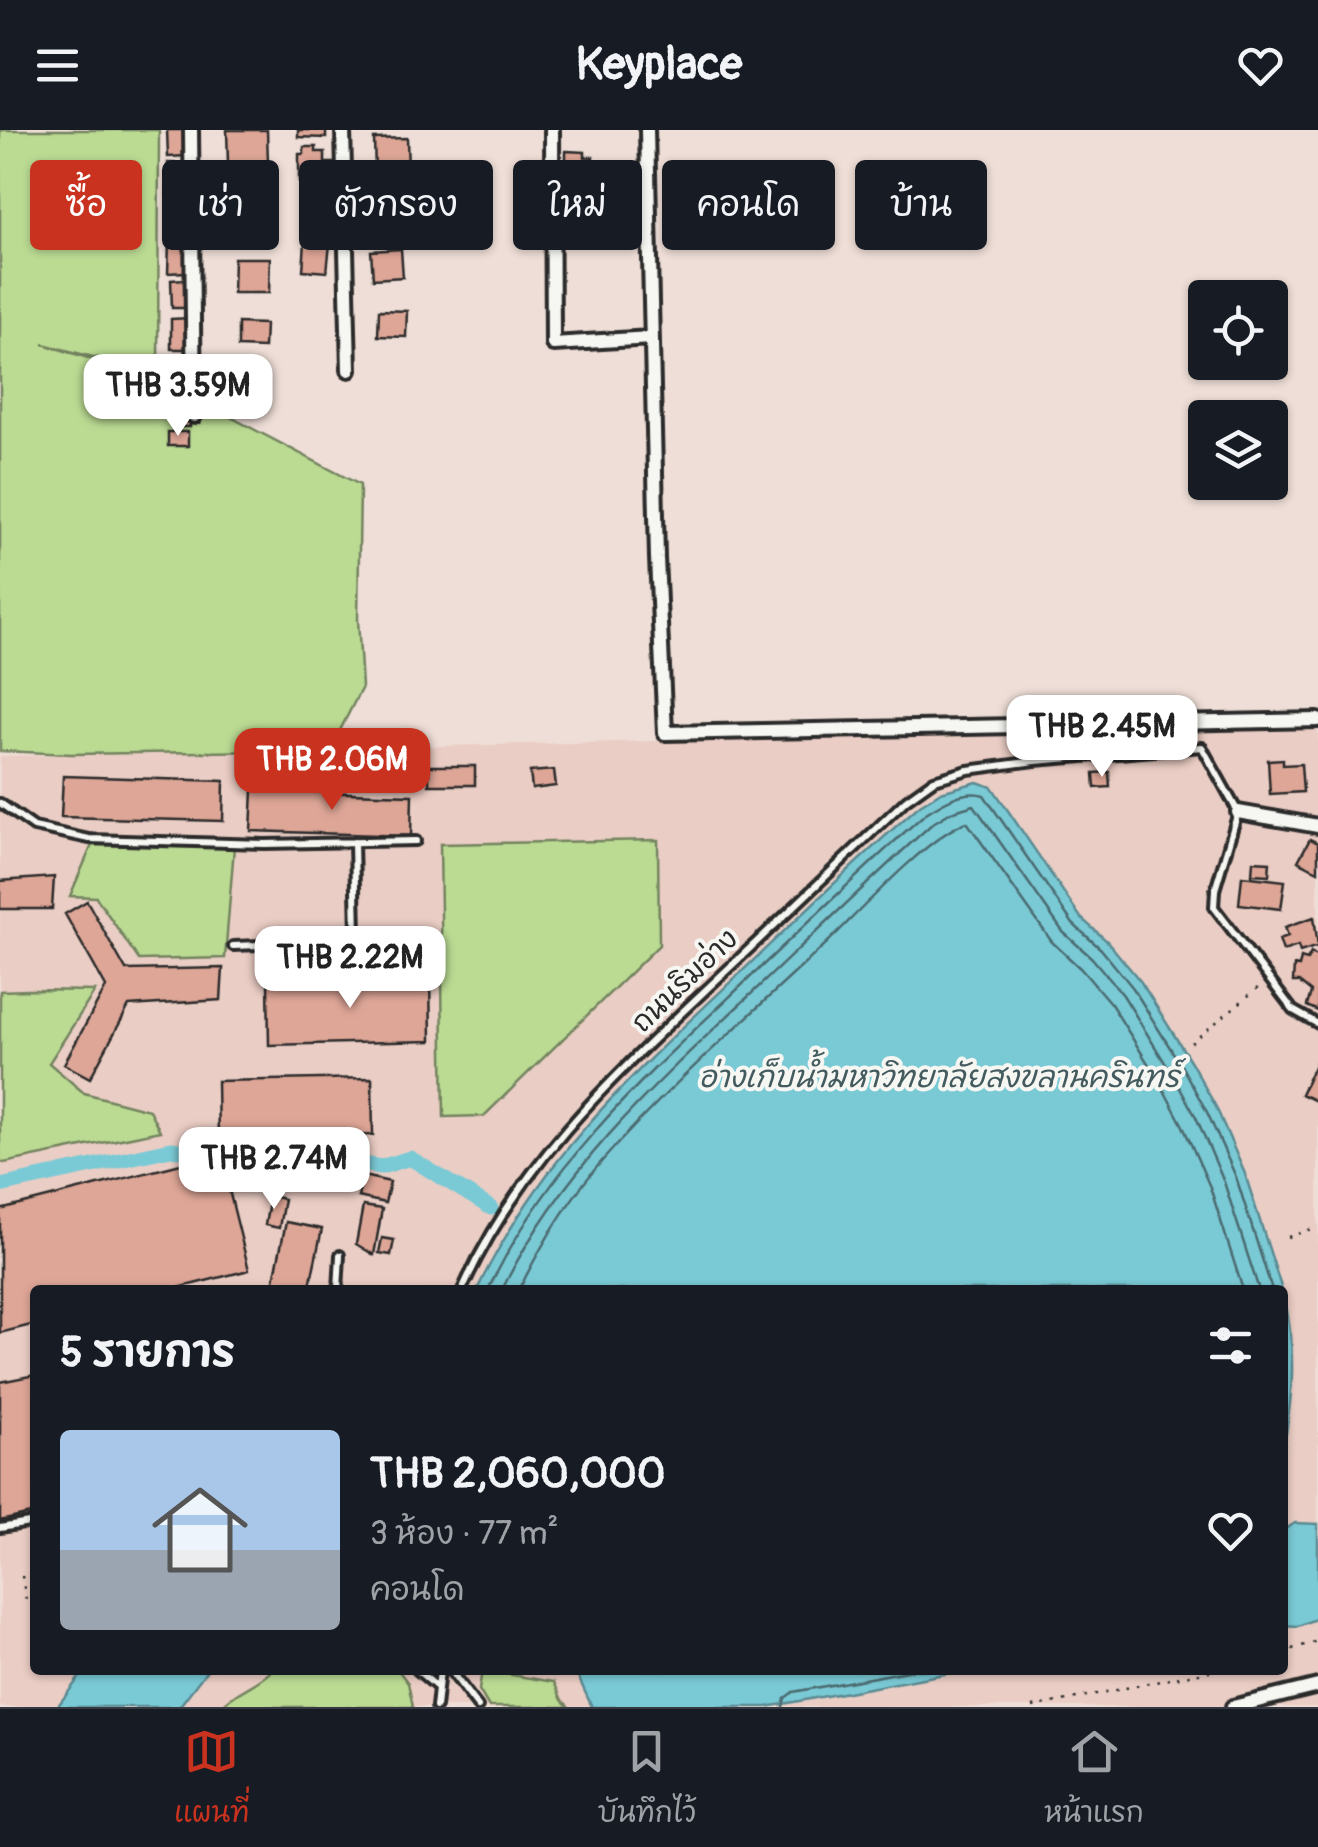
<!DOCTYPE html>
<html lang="th">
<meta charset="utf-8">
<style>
body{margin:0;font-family:Pangolin,"Playpen Sans Thai",sans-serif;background:#20242c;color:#f1f3f6;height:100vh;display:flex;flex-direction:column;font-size:38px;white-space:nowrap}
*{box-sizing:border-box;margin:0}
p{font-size:32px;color:#9ea1a6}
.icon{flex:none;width:55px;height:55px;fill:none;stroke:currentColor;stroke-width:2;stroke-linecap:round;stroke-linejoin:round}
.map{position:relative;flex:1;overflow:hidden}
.details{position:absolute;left:30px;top:1155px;width:1258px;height:390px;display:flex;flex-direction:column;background:#171b24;border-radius:10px;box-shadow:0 2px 8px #0004}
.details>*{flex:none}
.top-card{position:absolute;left:30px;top:30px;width:1260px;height:90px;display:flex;gap:20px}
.fabs{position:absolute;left:1188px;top:150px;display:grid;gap:20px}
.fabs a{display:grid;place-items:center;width:100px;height:100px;border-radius:10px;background:#171b24;box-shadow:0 2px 8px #0004;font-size:50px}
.price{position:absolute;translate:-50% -85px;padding:0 22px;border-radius:20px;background:#fff;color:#222;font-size:32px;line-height:65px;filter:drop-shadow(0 2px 5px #0008)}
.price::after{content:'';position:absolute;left:50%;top:60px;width:30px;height:22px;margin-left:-15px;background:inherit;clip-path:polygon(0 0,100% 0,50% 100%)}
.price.on{background:#c8321e;color:#fff}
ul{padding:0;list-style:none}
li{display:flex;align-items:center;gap:30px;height:250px;padding:0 30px}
li span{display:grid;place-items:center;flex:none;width:280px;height:200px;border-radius:10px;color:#555}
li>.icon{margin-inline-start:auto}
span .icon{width:120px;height:120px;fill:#fffc;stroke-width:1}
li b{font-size:42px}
h2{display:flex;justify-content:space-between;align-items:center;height:120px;padding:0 30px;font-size:42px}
.tag{padding:0 35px;border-radius:10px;background:#171b24;box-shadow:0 2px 8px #0004;font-size:35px;line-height:90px}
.tag.on{background:#c8321e;color:#fff}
header{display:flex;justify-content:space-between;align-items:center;height:130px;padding:0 30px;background:#171b24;font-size:45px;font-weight:800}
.menu{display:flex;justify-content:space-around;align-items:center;height:140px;border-top:2px solid #363941;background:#171b24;font-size:28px;color:#9ea1a6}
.menu a{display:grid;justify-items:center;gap:5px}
.menu .on{color:#c8321e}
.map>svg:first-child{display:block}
</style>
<header><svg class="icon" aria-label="menu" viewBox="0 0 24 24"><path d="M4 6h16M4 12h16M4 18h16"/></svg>Keyplace<svg class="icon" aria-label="heart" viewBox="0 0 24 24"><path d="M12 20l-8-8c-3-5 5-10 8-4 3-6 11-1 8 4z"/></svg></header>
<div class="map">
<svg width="1318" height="1577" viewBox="0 0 1318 1577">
<rect width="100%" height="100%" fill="#efded7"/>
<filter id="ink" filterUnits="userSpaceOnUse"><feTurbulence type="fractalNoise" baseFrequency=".01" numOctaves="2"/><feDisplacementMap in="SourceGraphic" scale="20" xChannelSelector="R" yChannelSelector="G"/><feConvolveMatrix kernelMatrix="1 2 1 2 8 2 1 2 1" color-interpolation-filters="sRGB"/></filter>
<g filter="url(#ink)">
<path fill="#eacdc4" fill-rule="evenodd" d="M1318,596V1577H0V626ZM35,1160H1282V1540H35Z"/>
<path fill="#bbdb93" stroke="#73835f" stroke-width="2.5" d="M0,0H159L158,244L43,214L162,251L360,355L358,489L362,557L330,620L72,624L0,621Z
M658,710L659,815L484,986L444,987L440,714Z
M92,715L234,717L225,828L139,830L96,767L70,766Z
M29,860L95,861L49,933L84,963L149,980L160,1001L4,1033L0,1031V861Z
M272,1540H398L408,1553L413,1577H221C236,1560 257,1556 272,1540Z
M482,1540L554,1552L562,1570L569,1577H489L479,1560Z"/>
<path fill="#7acad6" stroke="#5a8a92" stroke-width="2.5" d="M977,652L992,657L1081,788L1107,811L1141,852L1191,932L1216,977L1245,1044L1282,1160H477C541,1027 631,946 737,846C797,789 857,730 920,675L941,662Z
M1283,1162C1297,1217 1293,1266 1283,1322Z
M1295,1393L1318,1394V1488L1298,1496L1282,1495L1283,1401Z
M85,1540H207L179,1577H57Z
M575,1540H966L767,1577H592Z"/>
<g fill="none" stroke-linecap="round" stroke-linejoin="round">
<path stroke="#4b6b6f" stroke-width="2.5" d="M488,1160C549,1033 641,950 741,856C802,798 863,739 926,683C943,672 964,659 984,665L1073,794L1101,819L1133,858L1182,937L1207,982L1236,1047L1272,1160
M502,1160C560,1041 655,954 750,865C811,807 871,749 933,693L951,682L974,675L1063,802L1092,828L1123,865L1172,944L1196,987L1224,1052L1259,1160
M519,1160C541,1115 569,1069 602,1031C671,953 752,884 828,812C859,782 929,705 967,692L1052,812L1081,839L1111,874L1159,951L1182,994L1210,1057L1243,1160
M783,1577L785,1568L793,1562L913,1540"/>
<path stroke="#7acad6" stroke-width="15" d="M0,1056L171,1019L249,1029L326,1028L381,1037L410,1028L491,1078"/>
</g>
<path fill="#dea697" stroke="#2b2b2b" stroke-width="2.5" d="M167,0H186L187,26L168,27Z
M227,0H267L268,33L228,34Z
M298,0H326V8L298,7Z
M407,8L408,42H375L374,9Z
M304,17H316V22H325V33H333L334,52H299V24H304Z
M566,21L585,22V27H593L592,47L566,46Z
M168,33L188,34L186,67L167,66Z
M326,56L330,87L302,88L301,66H307L306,58Z
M230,62L260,63L261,95L230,94Z
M566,69H585V80H595V100H566Z
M188,72L187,107L170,108L171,74Z
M169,112H187L186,142L168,143Z
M305,112L330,114L327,142L303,140Z
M401,119L403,147L373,149L371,121Z
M234,128H270L269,163H233Z
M185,149L186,178H172L171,150Z
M379,180L407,181L406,207L378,206Z
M190,188L189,219H171V189Z
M238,193L265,194L264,218L238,217Z
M173,226L191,227L190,297H172Z
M168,302H188V316H168Z
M1283,629V635L1301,634L1303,662L1270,664L1268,630Z
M429,636H475V655H429Z
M554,640L556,656L532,659L530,642Z
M1109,642L1110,657L1095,658L1094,643Z
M63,646L224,651L223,691L61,687Z
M253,660L412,665L411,706L251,701Z
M1310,709L1318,713V741L1298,731Z
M1253,731L1270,732L1269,745L1252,744Z
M1242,746L1285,751L1281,779L1239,774Z
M54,747L52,779H0V751Z
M87,771L126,840L223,838L221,870L129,876L90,948L64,934L106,857L65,784Z
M1314,787L1318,816L1300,822L1298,816L1283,821L1279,809L1288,806L1285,797Z
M1311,823L1318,827V881L1307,876L1311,862L1299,852H1293L1294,836L1299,837L1301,828L1307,830Z
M430,847L431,911L269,915L268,852Z
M1318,928V972L1301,964Z
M372,948L373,1005L218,1009L217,951Z
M220,1024L249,1140L170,1160H35V1194L0,1203V1080Z
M363,1046L390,1052L385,1073L358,1067Z
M270,1066L284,1069L279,1098L265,1095Z
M363,1076L382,1079L374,1125L356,1114Z
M286,1092L322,1099L309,1160H272Z
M382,1108L394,1110L391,1125L379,1123Z
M35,1245V1383L0,1391V1252Z"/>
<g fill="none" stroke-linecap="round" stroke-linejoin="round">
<defs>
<path id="service" d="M0,673L34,697L89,709L265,714L416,711
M233,816L351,812L356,805L354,712
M338,1160L340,1125
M462,1160C519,1033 612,948 712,854C777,793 841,732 906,670L934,650L968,640L1035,631L1202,617L1238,682L1215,760L1214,777L1293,880L1318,894
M0,1398L35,1392
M417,1540L437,1557
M450,1540L478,1577
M436,1577L440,1540"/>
<path id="minor" d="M191,0L194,286
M343,0L349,240
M552,0L553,214L651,208
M647,0L657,428L665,603L1318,590
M1238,682L1318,696
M1233,1577L1318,1556"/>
</defs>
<use href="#service" stroke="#2b2b2b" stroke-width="14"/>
<use href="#minor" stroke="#2b2b2b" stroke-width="20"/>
<path stroke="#2b2b2b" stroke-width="2.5" stroke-dasharray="2.5 8" stroke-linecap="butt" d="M1191,913L1259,857
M1288,1107L1318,1097
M22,1446L26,1470L35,1476
M1282,1522L1318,1511
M1033,1577L1214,1540"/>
<use href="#service" stroke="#f6f6f2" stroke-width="6"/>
<use href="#minor" stroke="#f6f6f2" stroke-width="12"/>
</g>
</g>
<g text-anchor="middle" stroke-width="8" stroke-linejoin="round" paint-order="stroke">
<g font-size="28" fill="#2b2b2b" stroke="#f6f6f2">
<text transform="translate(684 850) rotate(-44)" y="10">ถนนริมอ่าง</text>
</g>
<g font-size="30" font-style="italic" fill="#435b5e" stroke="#f6f6f2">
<text x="939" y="957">อ่างเก็บน้ำมหาวิทยาลัยสงขลานครินทร์</text>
</g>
</g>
</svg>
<div class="fabs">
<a><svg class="icon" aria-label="locate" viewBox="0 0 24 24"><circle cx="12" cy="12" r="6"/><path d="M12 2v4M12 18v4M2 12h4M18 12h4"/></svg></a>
<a><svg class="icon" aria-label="layers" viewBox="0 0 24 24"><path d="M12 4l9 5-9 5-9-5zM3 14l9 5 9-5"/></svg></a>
</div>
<b class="price" style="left:178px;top:309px">THB 3.59M</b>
<b class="price" style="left:1102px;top:650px">THB 2.45M</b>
<b class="price on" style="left:332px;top:683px">THB 2.06M</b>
<b class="price" style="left:350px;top:881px">THB 2.22M</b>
<b class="price" style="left:274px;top:1082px">THB 2.74M</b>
<div class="top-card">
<a class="tag on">ซื้อ</a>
<a class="tag">เช่า</a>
<a class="tag">ตัวกรอง</a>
<a class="tag">ใหม่</a>
<a class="tag">คอนโด</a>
<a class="tag">บ้าน</a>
</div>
<section class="details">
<h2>5 รายการ<svg class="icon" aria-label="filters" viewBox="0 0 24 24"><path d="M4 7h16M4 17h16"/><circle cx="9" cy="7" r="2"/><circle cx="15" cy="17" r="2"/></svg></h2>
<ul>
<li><span style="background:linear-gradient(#a9c7e8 60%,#9aa5b1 0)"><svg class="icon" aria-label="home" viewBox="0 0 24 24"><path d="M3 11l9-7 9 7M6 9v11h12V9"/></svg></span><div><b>THB 2,060,000</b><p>3 ห้อง · 77 m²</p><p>คอนโด</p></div><svg class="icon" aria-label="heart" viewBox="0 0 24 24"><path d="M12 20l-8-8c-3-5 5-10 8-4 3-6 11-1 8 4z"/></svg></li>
</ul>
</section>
</div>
<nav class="menu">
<a class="on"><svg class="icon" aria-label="map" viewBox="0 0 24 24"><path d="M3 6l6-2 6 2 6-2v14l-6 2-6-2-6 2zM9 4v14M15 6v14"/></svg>แผนที่</a>
<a><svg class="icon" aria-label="saved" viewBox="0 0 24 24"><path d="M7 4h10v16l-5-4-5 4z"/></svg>บันทึกไว้</a>
<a><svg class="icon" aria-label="home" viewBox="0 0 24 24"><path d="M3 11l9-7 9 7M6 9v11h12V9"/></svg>หน้าแรก</a>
</nav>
